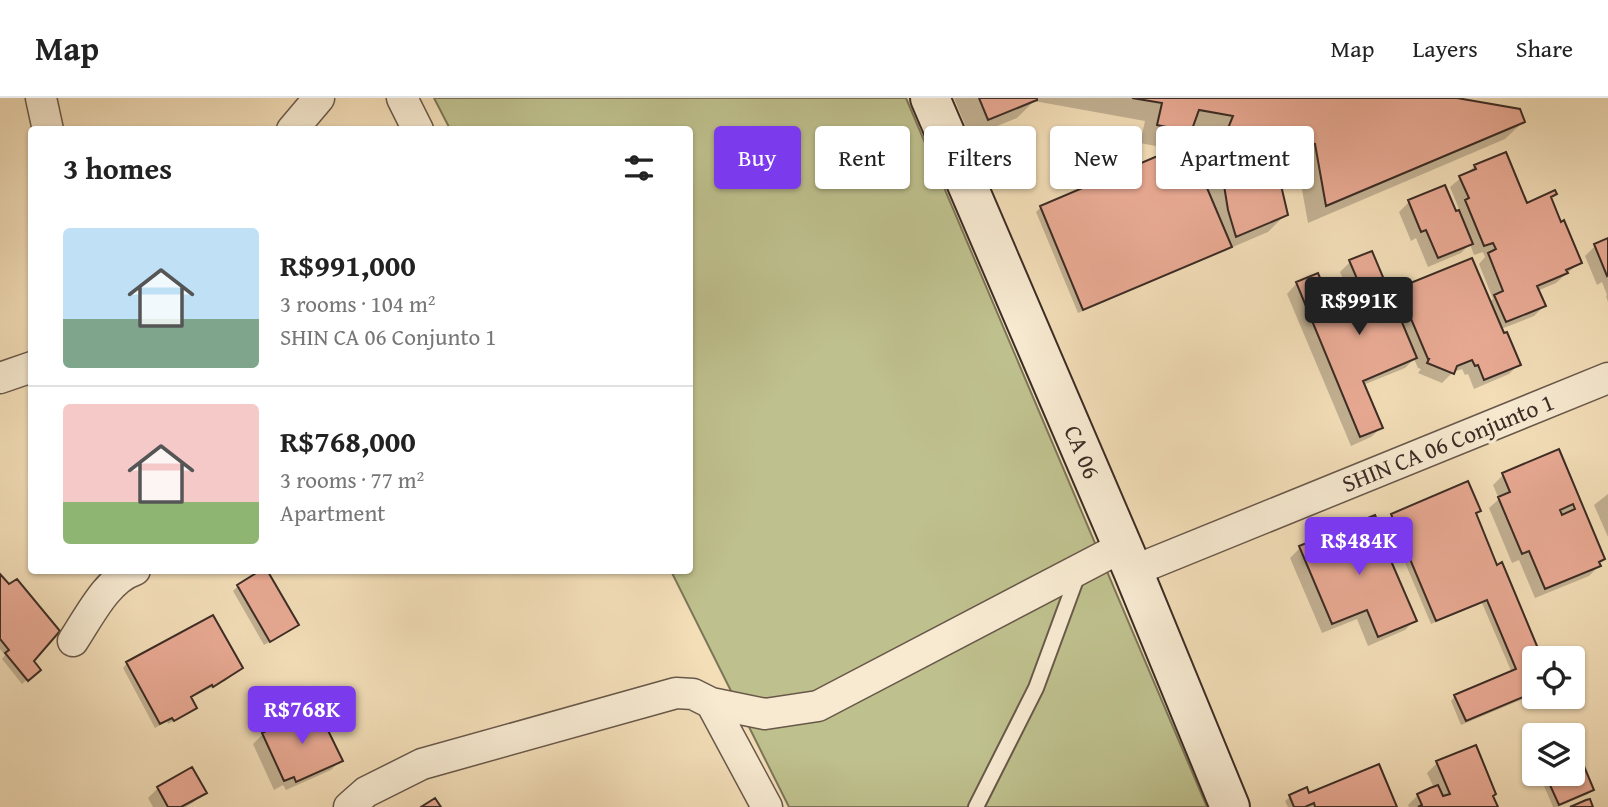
<!DOCTYPE html>
<meta charset="utf-8">
<style>
body{margin:0;font-family:"Gentium Book Plus",serif;background:#f2f2f2;color:#222;height:100vh;display:flex;flex-direction:column;font-size:26px;white-space:nowrap}
*{box-sizing:border-box;margin:0}
p{font-size:23px;color:#767676}
.icon{flex:none;width:38px;height:38px;fill:none;stroke:currentColor;stroke-width:2;stroke-linecap:round;stroke-linejoin:round}
.map{position:relative;flex:1;overflow:hidden}
.panel{position:absolute;left:28px;top:28px;width:665px;height:448px;display:flex;flex-direction:column;background:#fff;border-radius:7px;box-shadow:0 2px 5px #0004}
.panel>*{flex:none}
.banner{position:absolute;left:714px;top:28px;width:665px;height:63px;display:flex;gap:14px}
.tools{position:absolute;left:1522px;top:548px;display:grid;gap:14px}
.tools a{display:grid;place-items:center;width:63px;height:63px;border-radius:7px;background:#fff;box-shadow:0 2px 5px #0004;font-size:35px}
.price{position:absolute;translate:-50% -60px;padding:0 16px;border-radius:7px;background:#7c3aed;color:#fff;font-size:23px;line-height:46px;filter:drop-shadow(0 2px 4px #0008)}
.price::after{content:'';position:absolute;left:50%;top:42px;width:21px;height:16px;margin-left:-10px;background:inherit;clip-path:polygon(0 0,100% 0,50% 100%)}
.price.active{background:#222;color:#fff}
ul{padding:0;list-style:none}
li{display:flex;align-items:center;gap:21px;height:175px;padding:0 35px}
li+li{border-top:2px solid #e0e0e0}
li span{display:grid;place-items:center;flex:none;width:196px;height:140px;border-radius:7px;color:#555}
li>.icon{margin-inline-start:auto}
span .icon{width:84px;height:84px;fill:#fffc;stroke-width:1}
li b{font-size:30px}
h2{display:flex;justify-content:space-between;align-items:center;height:84px;padding:0 35px;font-size:30px}
.chip{padding:0 24px;border-radius:7px;background:#fff;box-shadow:0 2px 5px #0004;font-size:24px;line-height:63px}
.chip.active{background:#7c3aed;color:#fff}
header{display:flex;align-items:center;gap:42px;box-sizing:border-box;height:98px;padding:0 35px;background:#fff;border-bottom:2px solid #e0e0e0}
header strong{font-size:33px}
nav{display:flex;gap:38px;margin-inline-start:auto;font-size:24px}
.map>svg:first-child{display:block}
</style>
<header>
<strong>Map</strong>
<nav><a>Map</a><a>Layers</a><a>Share</a></nav>
</header>
<div class="map">
<svg width="1608" height="709" viewBox="0 0 1608 709">
<rect width="100%" height="100%" fill="#f3deb8"/>
<filter id="stains"><feTurbulence type="fractalNoise" baseFrequency=".00286" numOctaves="4"/><feColorMatrix values="0 0 0 0 .2 0 0 0 0 .09 0 0 0 0 .02 0 0 0 .5 -.17"/></filter>
<radialGradient id="worn" r=".72"><stop offset=".6" stop-color="#630" stop-opacity="0"/><stop offset="1" stop-color="#630" stop-opacity=".3"/></radialGradient>
<path fill="#bec08d" stroke="#7c7659" stroke-width="2" d="M434,0H906L1207,709H789L671,473L690,472V32L450,31Z"/>
<path fill="#0003" d="M954,0H1447L1523,24L1505,41L1308,125L1297,64L1278,61L1279,84L1286,116L1268,134L1078,215L1036,114L1041,109L1205,90L1206,59L1216,35L1190,31L1171,51L1140,45L1145,23L1034,3L1017,20L970,39Z
M1475,68L1526,107L1555,96L1550,101L1580,164L1556,185L1537,193L1544,208L1534,218L1501,231L1519,266L1509,276L1474,291L1468,276L1465,277L1462,271L1453,274L1442,285L1418,275L1421,271L1418,270L1414,261L1405,270L1363,287L1381,330L1371,339L1351,348L1287,196L1296,186L1317,177L1336,221L1356,212L1354,207L1340,213L1335,200L1347,189L1340,174L1350,164L1390,201L1399,192L1489,204L1493,201L1479,166L1485,159L1483,154L1474,157L1470,146L1461,155L1428,169L1416,140L1411,143L1399,114L1409,104L1455,115L1459,111L1450,89Z
M1608,142V204L1606,198L1607,197L1602,184L1597,187L1585,158L1595,148Z
M1558,354L1603,461L1598,466L1599,468L1589,478L1535,500L1519,462L1512,465L1489,410L1499,401L1493,387L1503,377Z
M1608,396V439L1594,407Z
M1479,413L1475,417L1496,469L1540,560H1535V596L1461,627L1451,603L1455,598L1512,575L1482,505L1431,526L1387,422L1392,417Z
M1374,419L1386,457L1415,522L1405,532L1368,548L1357,521L1322,535L1290,460L1300,450L1343,435L1348,430Z
M265,472L296,527L291,532L264,547L233,493L238,488Z
M0,478L32,563L34,576L22,586L2,561L5,557L0,551Z
M127,565L241,570L225,583L190,600L195,610L190,614L168,626L167,623L155,630L123,570Z
M263,636L341,662L331,672L286,692L283,687L274,692L253,646Z
M1437,665L1492,699L1496,709H1409L1408,707L1418,697L1434,690L1427,675Z
M1539,676H1573L1592,692L1588,696L1558,709H1553Z
M158,690L204,694L194,704L186,709H153L148,700Z
M1309,698L1395,709H1288L1285,703L1290,699Z"/>
<path fill="#e9aa94" stroke="#3b2c25" stroke-width="2" fill-rule="evenodd" d="M979,0H1037V2L988,22Z
M1132,0H1457L1520,11L1525,24L1326,108L1315,46L1281,41L1279,68L1280,83L1288,117L1236,139L1228,112L1222,75L1224,40L1233,18L1199,12L1191,34L1157,27L1162,5Z
M1188,45L1232,149L1083,212L1040,108Z
M1506,54L1527,105L1555,92L1557,96L1551,99L1561,124L1564,122L1582,165L1566,172L1568,175L1537,188L1546,208L1506,224L1494,197L1503,193L1488,155L1496,151L1493,145L1484,148L1465,102L1469,100L1459,78L1476,71L1474,67Z
M1445,87L1456,113L1459,112L1473,146L1438,160L1426,132L1421,134L1408,102Z
M1608,140V177L1607,178L1594,146Z
M1372,153L1417,260L1363,283L1383,330L1360,339L1296,184L1318,175L1336,218L1367,205L1364,198L1351,204L1344,189L1358,183L1349,162Z
M1472,160L1504,235L1507,234L1521,267L1484,282L1478,267L1475,268L1472,262L1457,268L1454,276L1427,265L1429,261H1428L1398,190Z
M1559,351L1605,461L1599,464L1601,468L1545,491L1529,453L1522,456L1498,399L1510,394L1502,375ZM1573,406L1575,411L1562,417L1560,412Z
M1468,383L1481,413L1476,415L1497,467L1502,464L1542,560H1535V594L1466,623L1454,597L1516,571L1487,502L1436,523L1391,416Z
M1375,417L1391,455L1388,456L1417,523L1378,539L1367,512L1332,526L1299,448L1331,435L1332,438L1348,431V428Z
M261,472H267L299,527L270,544L237,487Z
M0,476L9,486L17,481L60,533L34,563L41,572L28,583L5,555L9,552L0,541Z
M213,517L243,570L213,589L212,587L191,599L197,610L174,623L172,620L160,626L126,564Z
M316,608L343,663L296,684L294,679L284,683L262,635Z
M1571,628L1575,638L1573,639V637H1567L1565,630Z
M1573,642L1594,692L1559,707L1545,676H1573Z
M1476,647L1496,696L1493,698L1498,709H1418L1422,707L1417,696L1430,690L1438,687L1443,698L1450,696L1436,663Z
M1379,666L1397,709H1315L1314,705L1305,709H1294L1289,697L1307,689L1309,695Z
M192,669L207,695L181,709H168L157,689Z
M435,700L441,709H421Z
M1590,701L1593,709H1570L1586,702Z"/>
<g fill="none" stroke-linecap="round" stroke-linejoin="round">
<defs>
<path id="lane" d="M976,709L1036,590L1078,476"/>
<path id="street" d="M41,0L48,32
M402,0L418,32
M292,32L319,0
M0,280L32,269
M1133,473L1608,280
M73,543C89,519 107,481 135,472
M711,605L767,709
M349,709L366,694L422,666L676,595L693,596L711,605L765,616L818,608L1122,449"/>
<path id="secondary" d="M930,0L1133,473L1230,709"/>
</defs>
<use href="#lane" stroke="#69584a" stroke-width="18"/>
<use href="#street" stroke="#69584a" stroke-width="33"/>
<use href="#secondary" stroke="#3b2c25" stroke-width="42"/>
<use href="#lane" stroke="#f7ead1" stroke-width="14"/>
<use href="#street" stroke="#f7ead1" stroke-width="30"/>
<use href="#secondary" stroke="#f7ead1" stroke-width="38"/>
</g>
<g text-anchor="middle" stroke-width="7" stroke-linejoin="round" paint-order="stroke">
<g font-size="24" fill="#3b2c25" stroke="#f7ead1">
<text transform="translate(1448 345) rotate(-22)" y="8">SHIN CA 06 Conjunto 1</text>
<text transform="translate(1082 354) rotate(67)" y="8">CA 06</text>
</g>
</g>
<rect width="100%" height="100%" filter="url(#stains)"/>
<rect width="100%" height="100%" fill="url(#worn)"/>
</svg>
<div class="tools">
<a><svg class="icon" aria-label="locate" viewBox="0 0 24 24"><circle cx="12" cy="12" r="6"/><path d="M12 2v4M12 18v4M2 12h4M18 12h4"/></svg></a>
<a><svg class="icon" aria-label="layers" viewBox="0 0 24 24"><path d="M12 4l9 5-9 5-9-5zM3 14l9 5 9-5"/></svg></a>
</div>
<b class="price active" style="left:1359px;top:239px">R$991K</b>
<b class="price" style="left:1359px;top:479px">R$484K</b>
<b class="price" style="left:302px;top:648px">R$768K</b>
<div class="banner">
<a class="chip active">Buy</a>
<a class="chip">Rent</a>
<a class="chip">Filters</a>
<a class="chip">New</a>
<a class="chip">Apartment</a>
</div>
<section class="panel">
<h2>3 homes<svg class="icon" aria-label="filters" viewBox="0 0 24 24"><path d="M4 7h16M4 17h16"/><circle cx="9" cy="7" r="2"/><circle cx="15" cy="17" r="2"/></svg></h2>
<ul>
<li><span style="background:linear-gradient(#bfe0f5 65%,#7fa58c 0)"><svg class="icon" aria-label="home" viewBox="0 0 24 24"><path d="M3 11l9-7 9 7M6 9v11h12V9"/></svg></span><div><b>R$991,000</b><p>3 rooms · 104 m²</p><p>SHIN CA 06 Conjunto 1</p></div></li>
<li><span style="background:linear-gradient(#f6c9c9 70%,#8fb573 0)"><svg class="icon" aria-label="home" viewBox="0 0 24 24"><path d="M3 11l9-7 9 7M6 9v11h12V9"/></svg></span><div><b>R$768,000</b><p>3 rooms · 77 m²</p><p>Apartment</p></div></li>
</ul>
</section>
</div>
